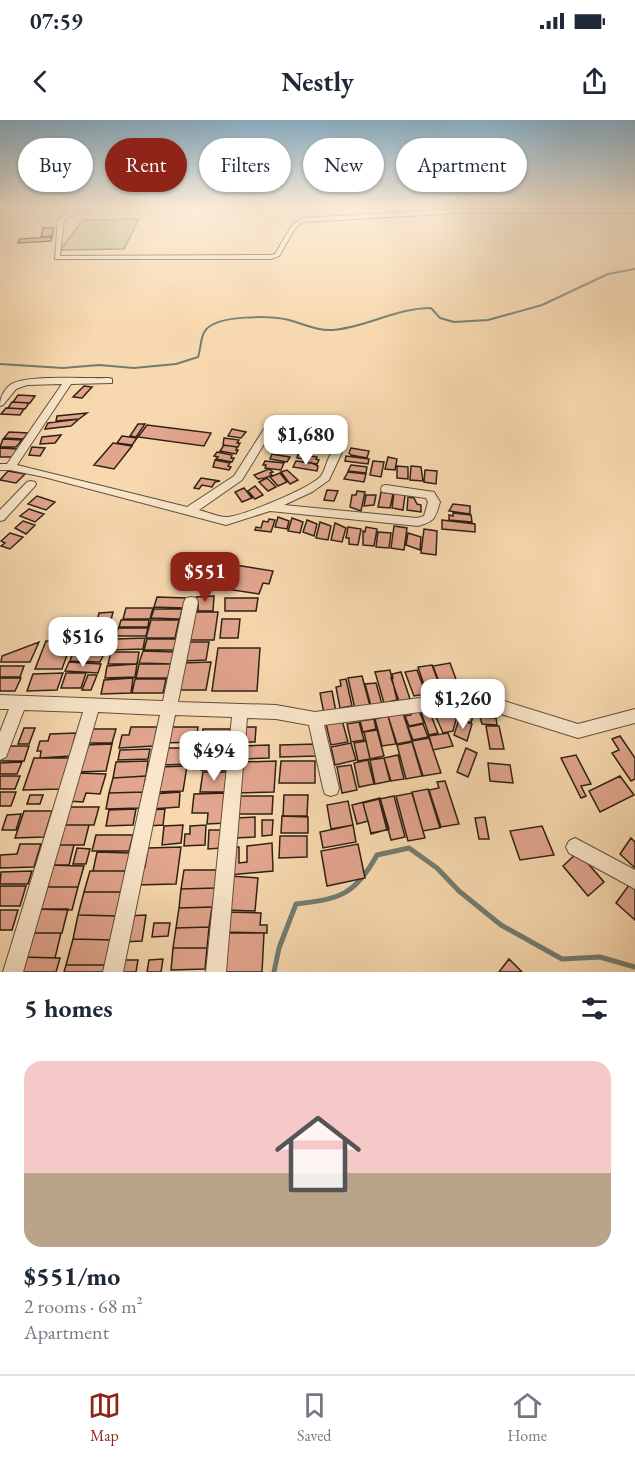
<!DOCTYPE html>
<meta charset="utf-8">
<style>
body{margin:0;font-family:"EB Garamond",serif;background:#f2f2f3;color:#1f2937;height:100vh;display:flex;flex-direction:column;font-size:22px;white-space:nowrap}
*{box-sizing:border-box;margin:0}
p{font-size:20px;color:#747a83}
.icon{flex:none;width:33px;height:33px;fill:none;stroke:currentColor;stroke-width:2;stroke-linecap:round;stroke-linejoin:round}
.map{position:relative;height:852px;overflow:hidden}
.panel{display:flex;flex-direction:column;background:#fff;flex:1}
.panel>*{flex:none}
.hud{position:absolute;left:18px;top:18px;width:600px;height:54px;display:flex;gap:12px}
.price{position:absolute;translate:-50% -51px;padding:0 14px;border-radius:12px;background:#fff;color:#222;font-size:20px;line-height:39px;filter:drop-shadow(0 2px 3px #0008)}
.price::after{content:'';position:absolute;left:50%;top:36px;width:18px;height:14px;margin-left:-9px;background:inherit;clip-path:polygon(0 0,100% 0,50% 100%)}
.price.selected{background:#8f2418;color:#fff}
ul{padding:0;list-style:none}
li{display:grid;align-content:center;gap:12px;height:318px;padding:0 24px}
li+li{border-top:2px solid #e0e1e3}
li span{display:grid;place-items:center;height:186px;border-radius:18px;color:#555}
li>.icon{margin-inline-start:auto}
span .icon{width:108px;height:108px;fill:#fffc;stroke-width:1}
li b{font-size:26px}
h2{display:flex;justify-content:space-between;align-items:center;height:72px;padding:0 24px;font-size:26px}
.chip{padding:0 21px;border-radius:27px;background:#fff;box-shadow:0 2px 4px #0004;font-size:21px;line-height:54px}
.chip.selected{background:#8f2418;color:#fff}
.status{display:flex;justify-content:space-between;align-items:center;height:42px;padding:0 30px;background:#fff;direction:ltr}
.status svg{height:16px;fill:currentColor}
header{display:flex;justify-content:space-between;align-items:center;height:78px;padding:0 24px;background:#fff;font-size:27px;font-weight:700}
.dock{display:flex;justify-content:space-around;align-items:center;height:84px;border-top:2px solid #e0e1e3;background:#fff;font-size:16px;color:#747a83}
.dock a{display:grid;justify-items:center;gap:3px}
.dock .selected{color:#8f2418}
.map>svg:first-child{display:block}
</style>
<div class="status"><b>07:59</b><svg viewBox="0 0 49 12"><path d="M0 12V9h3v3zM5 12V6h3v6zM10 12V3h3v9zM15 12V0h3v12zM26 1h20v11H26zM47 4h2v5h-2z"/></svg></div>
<header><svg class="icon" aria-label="back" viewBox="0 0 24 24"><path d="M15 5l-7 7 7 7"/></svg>Nestly<svg class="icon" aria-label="share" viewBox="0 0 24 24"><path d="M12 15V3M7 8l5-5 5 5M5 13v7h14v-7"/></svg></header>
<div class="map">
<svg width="635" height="852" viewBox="0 0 635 852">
<rect width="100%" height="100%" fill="#f8d9af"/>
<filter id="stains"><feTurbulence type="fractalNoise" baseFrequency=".00333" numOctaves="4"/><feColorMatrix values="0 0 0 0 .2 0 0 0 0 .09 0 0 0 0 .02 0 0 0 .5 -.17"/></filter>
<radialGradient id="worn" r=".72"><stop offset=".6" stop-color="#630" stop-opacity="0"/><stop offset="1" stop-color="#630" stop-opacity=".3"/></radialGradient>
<path fill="#c0be89" stroke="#77704e" stroke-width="1.5" d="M139,99L124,129L60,130L83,100Z"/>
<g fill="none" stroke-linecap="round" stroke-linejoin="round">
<path stroke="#717d72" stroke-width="2" d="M0,244L63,248L99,245L134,248L176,244L198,237C201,229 200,218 205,211C216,194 271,196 289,200C304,204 317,211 333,210C367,207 396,188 431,188L440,198L454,202L488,200L542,185L608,154L635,149"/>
<path stroke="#717d72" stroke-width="5" d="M274,852L279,828L296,784C340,779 355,775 377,735L409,728L437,748L459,771L501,805L562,839L600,837L635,847"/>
</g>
<path fill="#e2a58e" stroke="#2e2214" stroke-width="1.5" d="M43,108H54L52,116L41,117Z
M52,117L51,121L18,123L20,119Z
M84,266L92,267L82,278L73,277Z
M18,275L35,276L30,283L13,282Z
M12,282L29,283L25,289L8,288Z
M6,288L24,289L20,295L1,294Z
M87,293L79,299L56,301L57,296Z
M79,299L71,306L45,309L48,303Z
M138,304H145L136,317L130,316Z
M147,305L211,313L204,326L138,317Z
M232,309L246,312L241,318L228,316Z
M9,312L28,313L23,319L4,318Z
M283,313L296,316L295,318L302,319L299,323L277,318Z
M61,315L55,323L40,324L42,317Z
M122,316L137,318L132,325L117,323Z
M224,318L239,320L237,323H240L238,327L223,325Z
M3,319L22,320L16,327H0Z
M304,320L324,325L322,331L302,325Z
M282,321L297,324L293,329L276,326Z
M113,323L132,326L114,349L94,345Z
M224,325L237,327L236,330H238L236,334L220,331Z
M32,327L45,328L40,336L29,335Z
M0,328L18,329L12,337H0Z
M351,328L369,331L367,338L351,335L349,333Z
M217,332L232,335L231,338H234L232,342L216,339L218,337L214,336Z
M272,334L290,337L287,342L270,339Z
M298,334L317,337L316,339L319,340L317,344L303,342L304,339L297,338Z
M346,336L369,339L368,344L345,341Z
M388,337L397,339L395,350L385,349Z
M215,340L230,343L228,346L231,347L229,350L213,347Z
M265,341L284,343L281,350L265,348L266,345H263Z
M296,341L312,343L318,346L317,351L293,347Z
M373,341L384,342L381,357L370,355Z
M351,345L367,347L366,353L348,351Z
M397,346L408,347V359L397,358Z
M411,346L421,347L423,361L410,360Z
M269,349L273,352L270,353L272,355L265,358L258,359L254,355Z
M287,350L298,360L290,364L281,352Z
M425,350L437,351L436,364L424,362Z
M8,351L25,354L16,363L0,360Z
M348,352L366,354L364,362L344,359Z
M280,353L287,362L278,366L270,357Z
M201,358L220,361L215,362L212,367L202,365L199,369L194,368Z
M267,358L276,367L268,371L259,362Z
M255,366L263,375L255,379L248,371Z
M244,368L252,378L242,382L235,372Z
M327,370L338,371L334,381L324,380Z
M357,371L365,372L361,391L350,387L352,375H356Z
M381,372L393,374L390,388L378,387Z
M394,373L405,375L403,390L392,388Z
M366,375H376L374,385L364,386Z
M37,376L55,382L46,390L28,384Z
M408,377L414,378L417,384L421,385V392L407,390Z
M453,384L470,386V394L449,391Z
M29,389L44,394L35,402L20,396Z
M453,393L471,395L472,402L449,400V395L453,396Z
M278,397L289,401L287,409L275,407Z
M292,398L303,402L300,413L288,411Z
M269,399L275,400L271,412L255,410L256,407L261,408L263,401L268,402Z
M307,400L317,404L314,416L303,412Z
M442,400L475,404V412L442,409Z
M23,401L35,405L26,414L15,408Z
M320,402L331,406L328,420L316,418Z
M335,403L346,408L342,422L331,420Z
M394,406L407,408L404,430L391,428Z
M348,407L361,409L358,425L349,424V418H346Z
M366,407L377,409L374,426L363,425V411L365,412Z
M424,409L437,411L436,435L421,433Z
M378,412L391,413L389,428L376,427Z
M10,413L23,417L10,429L1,426L5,423L1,421Z
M408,413L421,417L420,430L406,425Z
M235,445L273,451L269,464L263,463L259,474L226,469Z
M214,476L213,491H198V484H195L196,477Z
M157,477L187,478L184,488L154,487Z
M225,478H258L256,491H225Z
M126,488H153L150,499H123Z
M154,489H182L180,499L151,498Z
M113,492L109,508L95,509L99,493Z
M193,492H218L214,520H187Z
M222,499H240L238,518H220Z
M121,500H149L148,507H119Z
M151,500H179L175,518H146Z
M118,508H148L146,516H116Z
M93,509H107L105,518L90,517Z
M77,518L110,519L107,530L73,529Z
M145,518L143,529L112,530L115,519Z
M147,519H178L176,530H144Z
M46,521H72L62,549H35Z
M39,522L30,542H1L2,536Z
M185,522H209L206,540L182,541Z
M218,528H260L257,571H212Z
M74,530L105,532L100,542L70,541Z
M143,531L175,532L172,544L139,543Z
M111,532H139L137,544H108Z
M69,542L101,544L98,553L65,551Z
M211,542L206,570H176L182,543Z
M450,543L460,570L443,573L433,546Z
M137,544L135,557L105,558L107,546Z
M139,544H171L168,558H136Z
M432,545L442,572L427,574L418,547Z
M0,546H24L20,557H0Z
M390,550L397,580L384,583L375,552Z
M417,550L426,574L414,576L405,552Z
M401,552L410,579L399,581L391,558H393L392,554Z
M63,553L57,570L27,571L33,554Z
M66,553H86L81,568H61Z
M88,555H97L91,570H82Z
M362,556L370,586L355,589L348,558Z
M0,558H21L15,571H0Z
M133,558L131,573L101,574L104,560Z
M135,559H166L163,573H132Z
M346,559L352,586L340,588L336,567L341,566L340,560Z
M376,563L382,584L371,586L365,564Z
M332,571L336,592L324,594L320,573Z
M459,582L455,594L432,596L429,588Z
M462,584L475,589L471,603L458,598Z
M428,588L438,613L429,615L420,589Z
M419,590L424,603L409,606L405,596L411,595L410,592Z
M403,593L412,621L397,624L388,596Z
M388,596L396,624L382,626L375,599Z
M457,596L453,611L443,613L436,597Z
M480,597L496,598L497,605L482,604Z
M374,599L376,609L363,612L360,601Z
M459,599L472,604L467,621L454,615Z
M342,600L348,622L331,625L326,604Z
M359,602L364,620L351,622L347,604Z
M423,604L428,617L413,620L408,607Z
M486,606H499L504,629H490Z
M131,607H157L154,626L119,628L122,615H129Z
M166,607H198L196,622L163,623Z
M245,607H256L255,622H243Z
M24,608H35L29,624H18Z
M88,609H116L112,623H84Z
M203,609H233L231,628L200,627Z
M377,610L384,636L370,639L364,612Z
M76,613L70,636L40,638L41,631H37L40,621H48L50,614Z
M448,613L453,626L433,630L429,616Z
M620,616L635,638V659L631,661L612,633L619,630L612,619Z
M429,618L441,653L423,656L412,621Z
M366,621L370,639L358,641L354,623Z
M412,622L422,656L406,659L397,625Z
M351,623L356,640L335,645L331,627Z
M112,624L106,651L77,652L84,625Z
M317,624V636L280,637V625Z
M269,625V638L242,639L243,626Z
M6,626H29L24,641H0Z
M163,628H197L195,644L160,645Z
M466,628L477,633L468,657L457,652Z
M150,629L148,639L118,640L120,630Z
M203,632H229L227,650H201Z
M398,635L404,659L391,661L384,638Z
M576,635L591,664L581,666L586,676L581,678L561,638Z
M34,638H71L62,669L23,670Z
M384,638L390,661L375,664L370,640Z
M368,640L374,664L359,667L354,643Z
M148,641L146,656L113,658L116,642Z
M276,641L274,672L238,673L241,642Z
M281,641H315V663H279Z
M22,642L17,654H0V643Z
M488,643L510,645L513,663L490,661Z
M351,645L357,670L342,673L337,647Z
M187,646L183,671L156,672L160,647Z
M203,652H228L226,672H200Z
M76,653L106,654L100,674L86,673L83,682L67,681Z
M0,656H20L15,669H0Z
M146,656L143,672L109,673L113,658Z
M620,656L634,675L600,692L589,671Z
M445,661L459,704L441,707L429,670L439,668L437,662Z
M428,669L440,708L423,711L412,672Z
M0,672H16L11,686H0Z
M143,672L140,688L106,689L109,673Z
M180,672L179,687L152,689L154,674Z
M228,673L226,703L207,704L208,693H192L194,674Z
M412,673L425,718L408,721L396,676Z
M30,675H43L40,684H27Z
M284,675H308L307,696H283Z
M239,676H273L272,694H237Z
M394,676L405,717L391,720L380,679Z
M380,678L389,709L371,714L368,701L357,704L352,685Z
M379,679L387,710L371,713L363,683Z
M348,681L353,705L331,709L327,685Z
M65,687H99L94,705H59Z
M136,689L133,705L106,706L109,690Z
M165,689L163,705L147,706L149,690Z
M24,691H52L44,717L15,718Z
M21,694L16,710H2L7,695Z
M282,696L308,697V713H281Z
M255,697V717L235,718L236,698Z
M485,697L489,719H479L475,698Z
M262,700H273L272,715L262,716Z
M59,705H89L84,725H54Z
M183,705L181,723L162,725L164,706Z
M206,705L205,725L184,726L185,714H190V706Z
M353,705L356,722L323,728L320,712Z
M542,706L554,735L520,740L510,711Z
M209,710H223L222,728L208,729Z
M96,715H133L129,731H92Z
M280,716H307V737L279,738Z
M631,718L635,722V748L620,734Z
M272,723L273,751L229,755V727H239V743L247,742V726Z
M20,724H41L34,747L0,748V735L17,734Z
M358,724L365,758L327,766L321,731Z
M54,725H74L69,745H48Z
M181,727L176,764L134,765L137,747H145L148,728Z
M77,728L90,729L86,744H73Z
M97,732L130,733L127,751H93Z
M578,732L604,762L588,776L563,746Z
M48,745L84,746L78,767H41Z
M184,750H218L216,768L181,769Z
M32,751L28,764H0L1,752Z
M90,751H127L122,772H84Z
M230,756L258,758L255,791L225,790Z
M629,765L635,770V800L616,783Z
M0,766H26L20,786H0Z
M41,767H78L72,790L34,789Z
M216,768L214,787L179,788L181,769Z
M84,772H122L117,796L78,795Z
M212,787L209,807L176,808L179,788Z
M34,789H68L62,813H28Z
M0,790H18L12,810H0Z
M225,792L261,793L260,805H267V813L223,812Z
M78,795L117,796L112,820L73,819Z
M146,795L142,821L122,822L127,796Z
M154,803H170L168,816L152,817Z
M209,807L207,828H173L176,808Z
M28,813H61L55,838L21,837Z
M224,813H264L262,852H220Z
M73,819L112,820L107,845H66Z
M173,828H207L205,849L171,850Z
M21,837L60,838L56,852H16Z
M163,839L161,852H147L149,840Z
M509,839L522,852H499Z
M123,840H138L136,852H121Z
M66,845H107L105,852H64Z"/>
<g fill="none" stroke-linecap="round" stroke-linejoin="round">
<defs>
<path id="street" d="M83,86H93L64,100L60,136L270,135L275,134L292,105L302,98L460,89H635V93H460L303,102L296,107L279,136L271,139H55L58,99Z
M99,86H108L85,94L80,93Z
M344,86H356L353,88Z
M109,258L112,259V263L71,264L17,345L187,387L234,356L264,309L267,308L272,311L242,360L199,390C207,392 218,397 226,397C241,397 311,368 321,356C327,348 327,333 337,329L342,332L329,360L312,372L284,385L417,398L424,396L428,382L426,378L382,372L381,369L382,366L386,365L434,372L440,382C435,399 435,401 418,406L270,391L226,405L44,357L10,350H0V344H7L62,264L27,265L16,269L3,285L0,286C0,278 3,271 10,265C24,254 88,259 109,258Z
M31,361L35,362L36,364L35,366L4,400L0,401V390L27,362Z
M191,477L196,478L198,482L178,582L276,585L315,592L472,571L578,604L635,589V603L578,618L472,585L324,605L339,668L337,674L331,676L325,674L323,668L309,605L276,599L247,598L226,852H206L232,597L175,595L123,852H103L160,595L98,592L23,852H3L83,592L24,590L6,637L0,640V612L9,589H0V575L163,581L184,482L186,478Z
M575,718L635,750V769L569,733L566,727L569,721Z"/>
</defs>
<use href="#street" stroke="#60503b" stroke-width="2"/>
<use href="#street" fill="#fae6cb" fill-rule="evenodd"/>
</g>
<linearGradient id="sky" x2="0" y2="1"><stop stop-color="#8ab6d2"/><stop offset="0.42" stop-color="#fceedb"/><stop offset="1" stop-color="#fceedb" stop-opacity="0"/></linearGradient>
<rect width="635" height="205" fill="url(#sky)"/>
<rect width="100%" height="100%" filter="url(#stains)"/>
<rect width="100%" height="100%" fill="url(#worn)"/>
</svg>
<b class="price" style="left:306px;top:346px">$1,680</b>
<b class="price selected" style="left:205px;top:483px">$551</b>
<b class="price" style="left:83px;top:548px">$516</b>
<b class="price" style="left:463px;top:610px">$1,260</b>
<b class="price" style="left:214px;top:662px">$494</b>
<div class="hud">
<a class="chip">Buy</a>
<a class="chip selected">Rent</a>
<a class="chip">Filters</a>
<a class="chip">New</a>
<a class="chip">Apartment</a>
</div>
</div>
<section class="panel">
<h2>5 homes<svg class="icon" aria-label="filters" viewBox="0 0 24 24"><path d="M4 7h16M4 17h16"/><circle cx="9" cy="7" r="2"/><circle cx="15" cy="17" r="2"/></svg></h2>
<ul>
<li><span style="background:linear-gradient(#f6c9c9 60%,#b9a48a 0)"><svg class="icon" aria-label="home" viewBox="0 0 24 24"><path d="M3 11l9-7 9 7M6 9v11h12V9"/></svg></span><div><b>$551/mo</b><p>2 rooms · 68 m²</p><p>Apartment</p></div></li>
</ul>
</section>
<nav class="dock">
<a class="selected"><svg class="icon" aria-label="map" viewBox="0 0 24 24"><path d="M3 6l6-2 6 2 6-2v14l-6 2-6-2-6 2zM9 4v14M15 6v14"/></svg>Map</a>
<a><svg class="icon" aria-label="saved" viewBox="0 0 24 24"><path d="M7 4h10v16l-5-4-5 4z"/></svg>Saved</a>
<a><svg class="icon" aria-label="home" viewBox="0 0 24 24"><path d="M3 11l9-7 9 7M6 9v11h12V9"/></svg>Home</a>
</nav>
